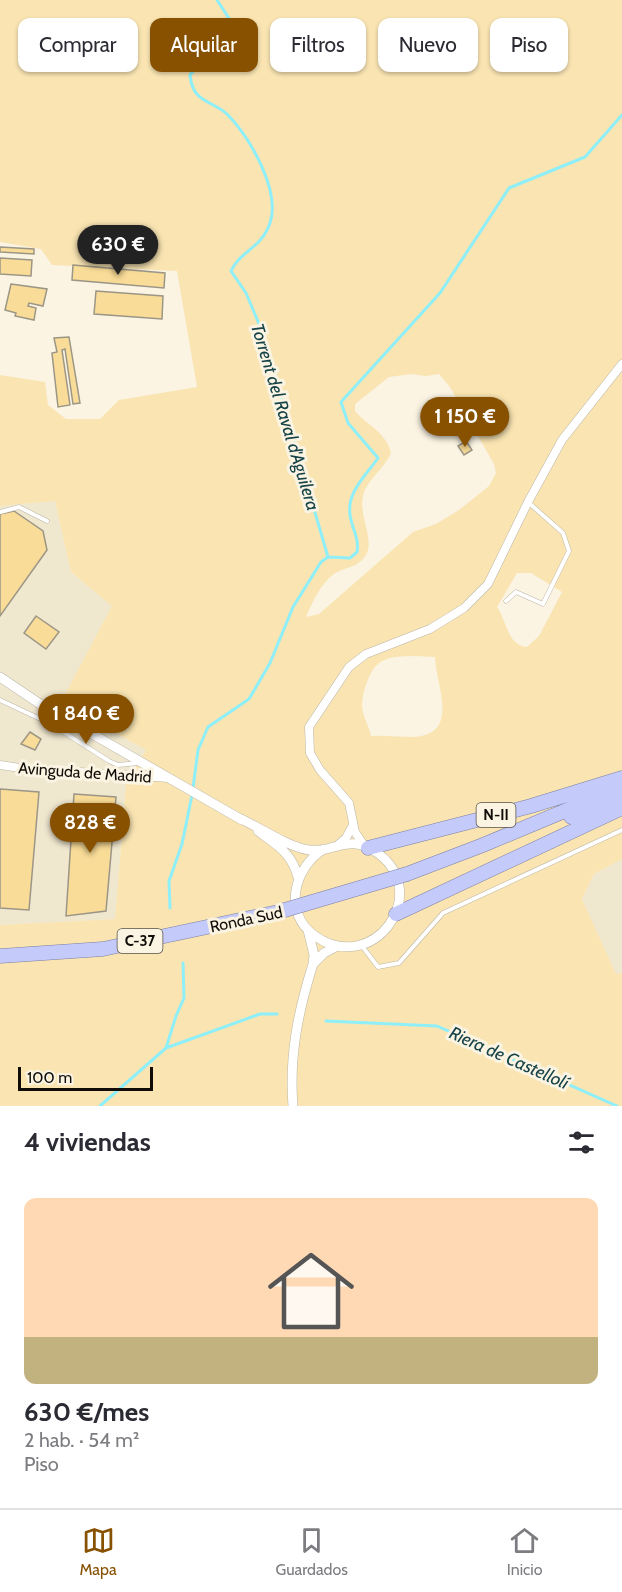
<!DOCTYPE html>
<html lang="es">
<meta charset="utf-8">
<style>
body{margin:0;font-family:Cabin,sans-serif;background:#f7f7f7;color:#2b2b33;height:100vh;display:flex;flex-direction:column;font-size:22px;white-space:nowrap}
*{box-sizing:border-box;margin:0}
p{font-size:20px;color:#7c7c81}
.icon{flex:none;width:33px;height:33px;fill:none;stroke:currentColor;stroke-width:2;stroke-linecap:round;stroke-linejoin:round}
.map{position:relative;height:1106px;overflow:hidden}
.sheet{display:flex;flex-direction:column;background:#fff;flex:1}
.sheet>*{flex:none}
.hud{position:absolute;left:18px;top:18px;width:586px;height:54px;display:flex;gap:12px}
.scale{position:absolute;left:18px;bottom:15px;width:135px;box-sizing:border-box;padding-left:6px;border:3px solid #100d08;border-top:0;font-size:16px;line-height:21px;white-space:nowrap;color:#100d08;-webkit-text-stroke:4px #fbf4e3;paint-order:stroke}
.price{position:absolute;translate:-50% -51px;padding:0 14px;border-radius:21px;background:#875100;color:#fff;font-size:20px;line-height:39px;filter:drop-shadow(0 2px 3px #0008)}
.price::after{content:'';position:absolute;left:50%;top:36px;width:18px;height:14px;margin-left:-9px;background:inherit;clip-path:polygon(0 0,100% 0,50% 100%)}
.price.on{background:#222;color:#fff}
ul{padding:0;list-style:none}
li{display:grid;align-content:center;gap:12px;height:318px;padding:0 24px}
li+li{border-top:2px solid #e1e1e2}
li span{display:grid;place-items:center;height:186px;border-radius:12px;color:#555}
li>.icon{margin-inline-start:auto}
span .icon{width:108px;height:108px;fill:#fffc;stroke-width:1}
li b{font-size:26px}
h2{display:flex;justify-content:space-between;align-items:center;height:72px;padding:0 24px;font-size:26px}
.chip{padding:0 21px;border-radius:12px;background:#fff;box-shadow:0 2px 4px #0004;font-size:21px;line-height:54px}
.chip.on{background:#875100;color:#fff}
.tab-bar{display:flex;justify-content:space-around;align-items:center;height:84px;border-top:2px solid #e1e1e2;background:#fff;font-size:16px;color:#7c7c81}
.tab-bar a{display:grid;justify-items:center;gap:3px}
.tab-bar .on{color:#875100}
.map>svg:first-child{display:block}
</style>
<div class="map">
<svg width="622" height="1106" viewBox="0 0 622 1106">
<rect width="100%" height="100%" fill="#fbf4e3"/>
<path fill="#f0e7cf" d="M55,501L71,572L113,606L61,702L146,750L126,786L115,919L0,925V506Z
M622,859V973L616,975L582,899L594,874Z"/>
<path fill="#f9e4b2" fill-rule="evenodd" d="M0,0H622V859L594,874L582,899L616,974L622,973V1106H0V925L115,919L126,785L146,750L61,702L112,606L71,572L55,501L0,506V375L45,382L48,405L66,419H100L119,400L197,387L177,271L52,265L41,249L0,242ZM411,374L426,376L439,374L450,387L494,464L496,473L489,486L459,510L436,524L413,532L319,614L306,617C312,603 321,583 334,574C345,567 358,568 366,555C375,539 358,514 363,496C366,481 384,469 391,453C386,432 368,426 355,411V404L389,377ZM517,573H531L562,592L539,636L527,647C507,645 507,621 497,607ZM415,656L435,657C436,686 461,735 413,737C399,737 385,735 371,736C369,726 362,715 362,705C362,697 364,690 367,682C377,656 389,657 415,656Z"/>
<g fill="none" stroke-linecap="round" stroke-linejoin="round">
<path stroke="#8eeff9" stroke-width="3" d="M217,0L238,32L236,44C221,55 202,59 190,75C193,104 211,99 228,115C250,138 281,191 270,223C261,249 241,250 231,271L246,293L262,331L328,557
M328,557L350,558L357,552C359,540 354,532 351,520C344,494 365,477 378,458L348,423L341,402L440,293L509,188L585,157L622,115
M193,788L198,750L208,727L249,699L270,663L293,607L321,562L328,557
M170,908L169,881L182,844L192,795
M326,1021L437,1026L617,1106
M166,1048L176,1016L184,998L183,963
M100,1106L166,1048L260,1014H277"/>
</g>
<path fill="#f9dc97" stroke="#9c9686" stroke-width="1.5" d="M0,247L34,249V254L0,252Z
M0,258L32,260L31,276L0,274Z
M73,265L165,273L164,288L72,280Z
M11,284L47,289L43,306L29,303L28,306L36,308L34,320L15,316L16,313L5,310Z
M96,291L163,296L162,319L94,314Z
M69,337L80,403L73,404L65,349L62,350L70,405L58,407L52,353L57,352L54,338Z
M466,441L472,450L464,455L458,446Z
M14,511L43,531L47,550L0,616V514Z
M36,616L59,632L46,649L24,633Z
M30,732L41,739L35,750L21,744Z
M0,789L39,792L29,910L0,908Z
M74,794L116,797L106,911L66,916Z"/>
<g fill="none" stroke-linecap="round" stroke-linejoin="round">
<defs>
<path id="service" d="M0,512L19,507L47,521
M506,601L516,592L543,604L569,551L563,533L529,503
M0,700L51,724L109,761L118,765L138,763
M362,946L378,967L399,963L443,913L622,830"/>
<path id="minor" d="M0,765L20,768L169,778
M339,844L346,838L353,825
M365,847L355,832L349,803L320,770L310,753L309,727L349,667L366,654L430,629L464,608L488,584L528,502L562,440L622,364"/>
<path id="tertiary" d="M0,677L40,704L242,820
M239,818C259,827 288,847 309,850C334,854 348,831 379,854C432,895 373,976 315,936C282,913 294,867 324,849
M258,831C278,846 291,852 298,877
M313,964L324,953L337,946
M293,1106C289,1056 298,1012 313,964L314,955L308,930"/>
<path id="trunk" d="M571,817L621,799
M368,848L531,806L622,778
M407,874L483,845L622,787
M396,914L622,808
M0,956L103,949L278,912"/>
</defs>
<use href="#service" stroke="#bcb6a6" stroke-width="5"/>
<use href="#minor" stroke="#bcb6a6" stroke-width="9"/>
<use href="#tertiary" stroke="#bcb6a6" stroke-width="10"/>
<use href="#trunk" stroke="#7c7fa4" stroke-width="15"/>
<use href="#service" stroke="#fff" stroke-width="4"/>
<use href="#minor" stroke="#fff" stroke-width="8"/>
<use href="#tertiary" stroke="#fff" stroke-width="9"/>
<use href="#trunk" stroke="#c4cafa" stroke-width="14"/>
<defs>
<path id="trunk-bridge" d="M278,912L407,874"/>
</defs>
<use href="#trunk-bridge" stroke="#7c7fa4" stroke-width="15" stroke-linecap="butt"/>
<use href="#trunk-bridge" stroke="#c4cafa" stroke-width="14"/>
</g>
<g text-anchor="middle" stroke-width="6" stroke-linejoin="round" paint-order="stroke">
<g fill="#fbf4e3" stroke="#56524a" stroke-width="1.5">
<rect x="476.5" y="803" width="39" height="24" rx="4.5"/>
<rect x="117.5" y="929" width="45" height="24" rx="4.5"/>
</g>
<g font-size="15" font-weight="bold" fill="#100d08">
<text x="496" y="820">N-II</text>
<text x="140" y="946">C-37</text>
</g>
<g font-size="16" fill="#100d08" stroke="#fbf4e3">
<text transform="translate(85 772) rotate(4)" y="6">Avinguda de Madrid</text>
<text transform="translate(246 919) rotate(-12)" y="6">Ronda Sud</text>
</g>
<g font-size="18" font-style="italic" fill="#164348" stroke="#fbf4e3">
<text transform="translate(285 417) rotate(73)" y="6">Torrent del Raval d'Aguilera</text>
<text transform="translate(509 1058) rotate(24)" y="6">Riera de Castellolí</text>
</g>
</g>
</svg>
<div class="scale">100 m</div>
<b class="price on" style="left:118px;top:276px">630 €</b>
<b class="price" style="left:465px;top:448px">1 150 €</b>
<b class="price" style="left:86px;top:745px">1 840 €</b>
<b class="price" style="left:90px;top:854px">828 €</b>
<div class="hud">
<a class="chip">Comprar</a>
<a class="chip on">Alquilar</a>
<a class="chip">Filtros</a>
<a class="chip">Nuevo</a>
<a class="chip">Piso</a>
</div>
</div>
<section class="sheet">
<h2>4 viviendas<svg class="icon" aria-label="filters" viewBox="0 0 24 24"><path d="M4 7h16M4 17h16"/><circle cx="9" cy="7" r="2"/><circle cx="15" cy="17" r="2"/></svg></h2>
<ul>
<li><span style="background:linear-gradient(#ffd9b3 75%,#c2b280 0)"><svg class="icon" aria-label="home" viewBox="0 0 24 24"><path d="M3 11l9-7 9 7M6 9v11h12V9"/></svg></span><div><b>630 €/mes</b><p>2 hab. · 54 m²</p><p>Piso</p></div></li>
</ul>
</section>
<nav class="tab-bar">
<a class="on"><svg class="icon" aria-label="map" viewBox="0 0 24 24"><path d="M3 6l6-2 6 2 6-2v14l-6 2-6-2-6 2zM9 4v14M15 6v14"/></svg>Mapa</a>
<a><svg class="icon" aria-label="saved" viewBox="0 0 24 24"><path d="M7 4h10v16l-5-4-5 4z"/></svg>Guardados</a>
<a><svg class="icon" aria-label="home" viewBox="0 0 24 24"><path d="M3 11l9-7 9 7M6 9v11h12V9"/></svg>Inicio</a>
</nav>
